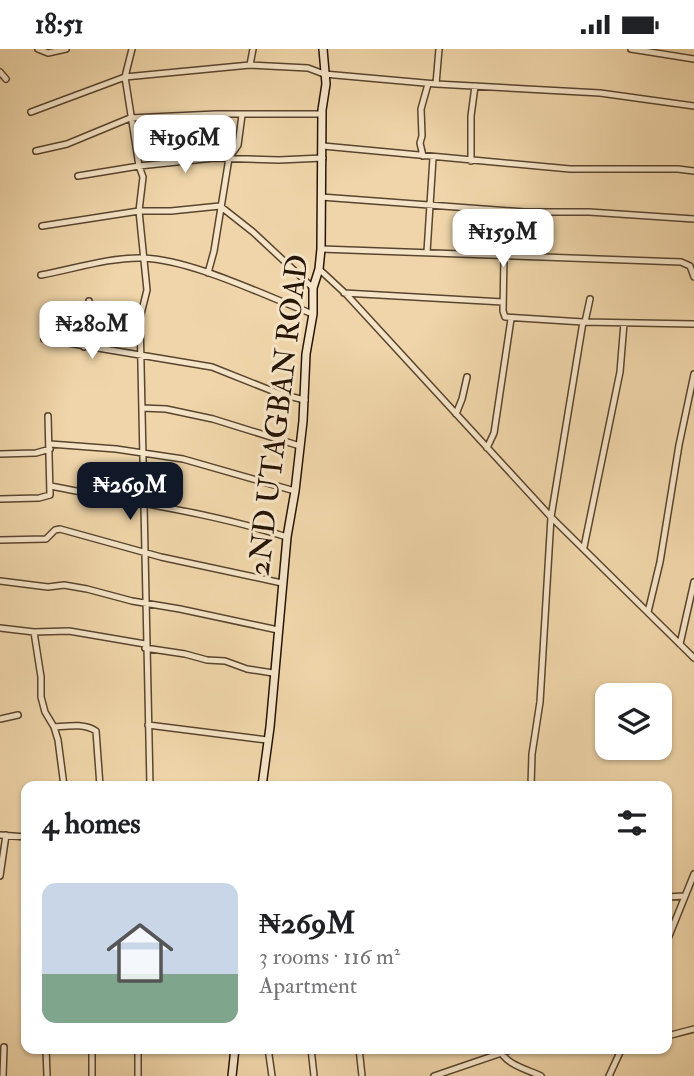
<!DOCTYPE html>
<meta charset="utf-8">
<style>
body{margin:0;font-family:"IM FELL Double Pica",serif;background:#f2f2f2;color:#202124;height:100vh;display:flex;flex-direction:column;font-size:26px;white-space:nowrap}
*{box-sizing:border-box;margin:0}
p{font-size:23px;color:#757577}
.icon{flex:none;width:38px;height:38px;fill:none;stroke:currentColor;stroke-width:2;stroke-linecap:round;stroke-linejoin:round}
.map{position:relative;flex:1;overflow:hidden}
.panel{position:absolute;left:21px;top:732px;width:651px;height:273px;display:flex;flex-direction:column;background:#fff;border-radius:14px;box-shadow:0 2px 5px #0004}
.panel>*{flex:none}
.controls{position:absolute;left:595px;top:634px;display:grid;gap:14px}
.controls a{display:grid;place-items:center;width:77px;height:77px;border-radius:14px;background:#fff;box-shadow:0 2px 5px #0004;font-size:35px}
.price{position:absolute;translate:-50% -60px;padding:0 16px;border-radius:14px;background:#fff;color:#222;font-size:23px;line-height:46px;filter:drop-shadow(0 2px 4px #0008)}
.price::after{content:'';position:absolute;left:50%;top:42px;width:21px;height:16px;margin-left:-10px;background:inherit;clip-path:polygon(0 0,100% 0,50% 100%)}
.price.selected{background:#111827;color:#fff}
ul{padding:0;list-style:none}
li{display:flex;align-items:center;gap:21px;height:175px;padding:0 21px}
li+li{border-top:2px solid #e0e0e0}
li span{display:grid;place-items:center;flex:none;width:196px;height:140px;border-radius:14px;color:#555}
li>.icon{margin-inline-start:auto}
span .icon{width:84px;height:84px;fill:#fffc;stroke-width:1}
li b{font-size:30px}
h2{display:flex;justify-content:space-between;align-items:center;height:84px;padding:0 21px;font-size:30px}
.status{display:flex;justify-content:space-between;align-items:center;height:49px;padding:0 35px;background:#fff;direction:ltr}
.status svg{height:19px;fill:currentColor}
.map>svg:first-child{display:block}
</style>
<div class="status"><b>18:51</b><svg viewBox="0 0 49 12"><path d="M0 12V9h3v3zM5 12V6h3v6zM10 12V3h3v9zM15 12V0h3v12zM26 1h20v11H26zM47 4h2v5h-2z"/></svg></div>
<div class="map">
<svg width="694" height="1027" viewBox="0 0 694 1027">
<rect width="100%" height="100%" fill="#efd5a9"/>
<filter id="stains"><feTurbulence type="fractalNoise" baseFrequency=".00286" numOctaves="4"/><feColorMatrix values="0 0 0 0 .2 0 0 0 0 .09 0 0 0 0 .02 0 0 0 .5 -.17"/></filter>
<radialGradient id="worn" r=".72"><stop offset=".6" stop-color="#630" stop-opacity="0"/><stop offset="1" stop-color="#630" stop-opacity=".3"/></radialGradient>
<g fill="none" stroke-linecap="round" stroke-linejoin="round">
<defs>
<path id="street" d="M38,0L48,4L66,0
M132,0L125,28L139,117L143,128L139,162L147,241L140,269L150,737
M631,0L694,10
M250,16L253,0
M0,23L6,30
M436,35L439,0
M31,63L125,28L250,16L308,19L324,25L436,35L600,44L694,57
M323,97L570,120H678L694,122
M36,102L67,95L130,69L216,65H322
M423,107L420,94L422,87L421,60L428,35
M471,112V67L475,37
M78,127L139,117L214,109L279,111L323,109
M321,148L525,163H589L694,170
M42,177L139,162H171L220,157L253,183L313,239
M321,200L681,213L690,217L694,228
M427,203L433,109
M504,207L503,262L505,268L583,273L694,275
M319,220L347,246L551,468L694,609
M208,224L214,202L229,109L238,96L242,66
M41,226C74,220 110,208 143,209C193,211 265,247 313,265
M344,244L503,253
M585,273L590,250
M44,290L212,318L280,345L305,351
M84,298L89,274V252
M142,359L166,360L213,370L300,397
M456,365L462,350L467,328
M50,395L116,400L183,410L295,442
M487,399L494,384L511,270
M0,405L36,404L50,400
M51,437C130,453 209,463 287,488
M0,450L39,449L50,446L48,367
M0,491L46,490L55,481L60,480L161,508L282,534
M584,498L620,323L624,274
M0,532L48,538L64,536L87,540L132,552L180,560L278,581
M648,563L660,513L679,396L694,325
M0,579L34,583L69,582L145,595
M34,583L41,628V648L45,663L54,678L58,691L64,737
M680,595L694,533
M145,599L185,605L207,611L225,612L247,620L273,624
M0,670L18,666
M148,676L267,691
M54,678C68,677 84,674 96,682L100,737
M531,737L532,705L540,653L551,468L583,273
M0,786L26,788
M0,827L6,786
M667,848L684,847
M667,892L694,825
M667,987L694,980
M46,999L47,1027
M138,999V1027
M268,999L272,1027
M311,999L314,1027
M359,999L362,1027
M499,999C504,1015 526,1020 541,1027
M3,1027L4,998
M92,1027V999
M434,1027L516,999
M609,1027L622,999"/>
<path id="secondary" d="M262,737L270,678L287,488L295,442L303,372L306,305L313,265V239L319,220L321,200L322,61L326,35L323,0
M232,1027L235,999"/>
</defs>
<use href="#street" stroke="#59452f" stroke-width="8"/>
<use href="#secondary" stroke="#271506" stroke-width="10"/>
<use href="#street" stroke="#f5e4c7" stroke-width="5"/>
<use href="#secondary" stroke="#f5e4c7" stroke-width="7"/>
</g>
<g text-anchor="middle" stroke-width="6" stroke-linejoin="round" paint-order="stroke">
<g font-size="30" fill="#271506" stroke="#f5e4c7">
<text transform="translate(278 366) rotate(-83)" y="10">2ND UTAGBAN ROAD</text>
</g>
</g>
<rect width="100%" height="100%" filter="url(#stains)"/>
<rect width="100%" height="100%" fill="url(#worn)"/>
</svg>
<div class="controls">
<a><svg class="icon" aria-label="layers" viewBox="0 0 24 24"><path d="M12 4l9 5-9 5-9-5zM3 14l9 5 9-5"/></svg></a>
</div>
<b class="price" style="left:185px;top:126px">₦196M</b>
<b class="price" style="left:503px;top:220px">₦159M</b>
<b class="price" style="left:92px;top:312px">₦280M</b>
<b class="price selected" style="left:130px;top:473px">₦269M</b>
<section class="panel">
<h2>4 homes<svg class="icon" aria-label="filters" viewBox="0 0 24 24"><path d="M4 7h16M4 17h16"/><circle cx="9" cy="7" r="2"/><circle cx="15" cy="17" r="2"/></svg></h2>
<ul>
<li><span style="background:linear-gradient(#c9d6e8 65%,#7fa58c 0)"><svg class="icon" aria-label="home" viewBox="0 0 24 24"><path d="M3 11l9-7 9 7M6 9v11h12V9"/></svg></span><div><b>₦269M</b><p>3 rooms · 116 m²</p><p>Apartment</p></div></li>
</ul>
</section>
</div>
